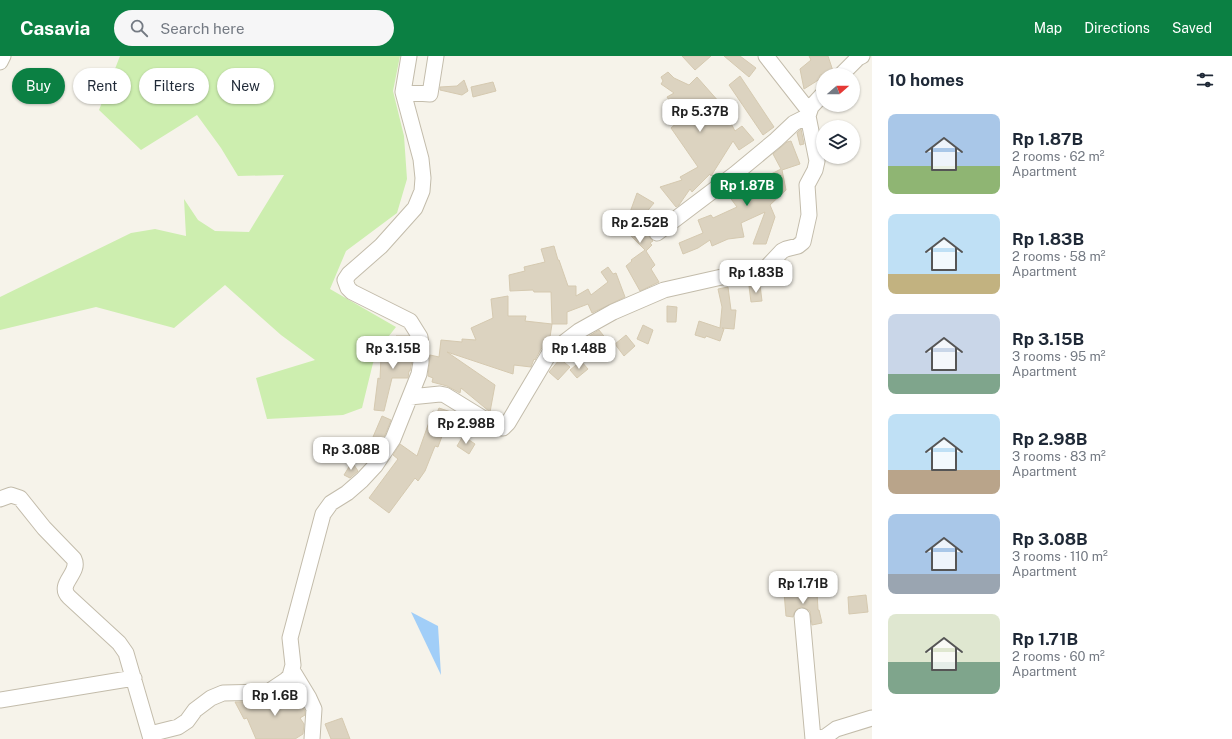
<!DOCTYPE html>
<meta charset="utf-8">
<style>
body{margin:0;font-family:"Public Sans",sans-serif;background:#f6f6f7;color:#1f2937;height:100vh;display:flex;flex-direction:column;font-size:15px;white-space:nowrap}
*{box-sizing:border-box;margin:0}
p{font-size:13px;color:#747a83}
.icon{flex:none;width:22px;height:22px;fill:none;stroke:currentColor;stroke-width:2;stroke-linecap:round;stroke-linejoin:round}
.map{position:relative;flex:1;overflow:hidden}
.details{display:flex;flex-direction:column;background:#fff;width:360px}
.details>*{flex:none}
.hud{position:absolute;left:12px;top:12px;width:380px;height:36px;display:flex;gap:8px}
.needle{width:26px;rotate:70deg}
.fabs{position:absolute;left:816px;top:12px;display:grid;gap:8px}
.fabs a{display:grid;place-items:center;width:44px;height:44px;border-radius:50%;background:#fff;box-shadow:0 1px 3px #0004;font-size:20px}
.price{position:absolute;translate:-50% -34px;padding:0 9px;border-radius:8px;background:#fff;color:#222;font-size:13px;line-height:26px;filter:drop-shadow(0 1px 2px #0008)}
.price::after{content:'';position:absolute;left:50%;top:24px;width:12px;height:9px;margin-left:-6px;background:inherit;clip-path:polygon(0 0,100% 0,50% 100%)}
.price.current{background:#0b8043;color:#fff}
ul{padding:0;list-style:none}
li{display:flex;align-items:center;gap:12px;height:100px;padding:0 16px}
li span{display:grid;place-items:center;flex:none;width:112px;height:80px;border-radius:8px;color:#555}
li>.icon{margin-inline-start:auto}
span .icon{width:48px;height:48px;fill:#fffc;stroke-width:1}
li b{font-size:17px}
h2{display:flex;justify-content:space-between;align-items:center;height:48px;padding:0 16px;font-size:17px}
.tag{padding:0 14px;border-radius:18px;background:#fff;box-shadow:0 1px 3px #0004;font-size:14px;line-height:36px}
.tag.current{background:#0b8043;color:#fff}
header{display:flex;align-items:center;gap:24px;box-sizing:border-box;height:56px;padding:0 20px;background:#0b8043;color:#fff}
header strong{font-size:19px}
nav{display:flex;gap:22px;margin-inline-start:auto;font-size:14px}
.search{width:280px;height:36px;background:#f6f6f7;display:flex;align-items:center;gap:10px;box-sizing:border-box;padding:0 14px;border-radius:22px;color:#747a83;font-size:15px}
main{display:flex;flex:1;min-height:0}
.map>svg:first-child{display:block}
</style>
<header>
<strong>Casavia</strong>
<div class="search"><svg class="icon" aria-label="search" viewBox="0 0 24 24"><circle cx="10" cy="10" r="6"/><path d="M15 15l6 6"/></svg>Search here</div>
<nav><a>Map</a><a>Directions</a><a>Saved</a></nav>
</header>
<main>
<div class="map">
<svg width="872" height="683" viewBox="0 0 872 683">
<rect width="100%" height="100%" fill="#f6f3ea"/>
<path fill="#cdeeaf" d="M120,0H400L393,35L404,80L407,123L397,157L346,195L330,233L396,271L385,285L373,307L362,352L343,359L267,363L256,322L315,304L281,279L225,229L174,272L96,251L0,274V241L131,177L155,173L186,180L184,143L198,164L215,175L249,176L284,119L238,120L221,92L197,59L141,94L99,54Z"/>
<path fill="#a1cef8" d="M411,556L438,570L441,619Z"/>
<path fill="#dcd3c0" stroke="#d5c9b0" d="M682,0H711L695,14Z
M724,0H740L756,12L749,21Z
M809,0H828L833,15L830,19H820V23L804,33L800,13L811,4Z
M668,16L674,22L689,29L697,21L727,55L725,56L735,75L742,70L754,84L739,94L733,85L711,120L710,118L692,136L690,133L679,149L676,151L660,131L682,124L680,121L698,111L671,72L681,63L667,41L674,37L661,28L663,25L661,21Z
M740,20L774,71L763,79L729,29Z
M464,24L468,35L462,39L440,34V31L457,30Z
M493,26L496,35L473,41L471,31Z
M801,73L804,88L800,89L797,77Z
M791,85L800,108L782,114L786,134L770,149L775,161L766,188H753L765,156L741,167L744,181L728,183L712,190L710,184L698,192L683,198L679,187L703,177L698,164L711,159L713,162L737,151L726,136L736,129L738,132L763,125L761,123L781,113L773,98L787,86Z
M637,137L654,147L639,165L644,168L649,173L648,178L650,182L653,185L650,187L652,189L646,195L655,209L651,213L659,226L640,235L626,210L632,205L631,204L645,194L632,181L619,164L626,157L629,159Z
M554,190L558,204H559L568,230H576V240L588,233L591,239L608,226L601,216L608,211L613,218L616,217L625,241L592,257L588,248L567,256V268H552L550,281H547L546,289L541,293L535,304L534,303L531,311L514,309L513,318L447,296L495,329L490,356L461,332L460,337L447,330L432,326L433,322L428,320L430,299L439,301L441,284L462,286V283L476,284L471,272L493,262L491,243L508,240V260H526L525,265L552,268L551,236H534L533,234L510,235L509,219L525,215L524,211L545,206L541,193Z
M760,229L762,245L751,246L749,230Z
M728,231L731,254H736L734,273L722,272L724,273L720,285L706,280L705,282L695,279L699,265L720,272L722,251L718,233Z
M667,250L677,251L676,266H667Z
M643,269L653,274L648,288L637,283Z
M599,274L607,284L593,296L583,284Z
M626,279L635,290L624,300L615,288Z
M396,280H409L411,284L412,305L410,315H409L408,322H392L384,355L374,354L378,322L380,323L381,301L396,300Z
M560,303L570,311L558,324L549,316Z
M581,305L588,313L577,322L570,314Z
M439,352L451,356L438,391L435,390L425,415L418,425L415,422L389,457L369,442L398,403L393,399L400,388L417,400L433,355L437,357Z
M382,360L391,364L385,379L377,391L370,388Z
M463,380L475,388L469,398L457,390Z
M359,388L373,391L370,402L367,405L355,401Z
M352,406L358,415L350,422L344,419Z
M796,535V537L817,536L818,554H819L822,567L812,569L810,555L805,552L801,551L797,553L794,557L793,561L786,560L784,536Z
M866,539L868,556L849,558L848,541Z
M289,633L296,644L298,642L305,655V659L300,662L304,668L303,678L295,683H256L247,662L244,663L235,646L269,645Z
M342,662L350,683H331L325,668Z"/>
<g fill="none" stroke-linecap="round" stroke-linejoin="round">
<defs>
<path id="minor" d="M766,0L809,55
M0,6L3,0
M841,19L858,2L862,0
M403,36L430,38L436,0
M657,177L735,118L776,84L794,67L808,60
M410,341L440,338L445,339L497,371L503,372L508,367L549,298L579,275L613,256L664,234L735,218L756,214H761L766,212L782,195L786,193L798,190L803,186L809,159L807,129L815,114L817,105L808,60L811,51L823,38
M0,443L11,439L20,442L44,472L74,503C81,517 56,528 69,541L119,587L126,597L151,683
M802,560L813,683
M292,614L309,642L314,653L312,683
M0,644L134,622
M150,678L178,671L187,665L195,654L211,642L223,637L268,636L286,624L290,620L293,609L290,582L323,458L331,447L347,437L362,424L375,410L393,383L419,318L421,306V290L420,281L410,265L352,236L348,232L345,224L349,218L381,190L415,152L422,135L423,122L421,103L403,36L409,0
M813,683L825,681L836,673L872,662"/>
</defs>
<use href="#minor" stroke="#c3bcab" stroke-width="17"/>
<use href="#minor" stroke="#fff" stroke-width="15"/>
</g>
</svg>
<div class="fabs">
<a><svg class="needle" viewBox="-14 -14 28 28"><path d="M0-13l5 13h-10z" fill="#e53935"/><path d="M0 13l5-13h-10z" fill="#747a83"/></svg></a>
<a><svg class="icon" aria-label="layers" viewBox="0 0 24 24"><path d="M12 4l9 5-9 5-9-5zM3 14l9 5 9-5"/></svg></a>
</div>
<b class="price" style="left:700px;top:77px">Rp 5.37B</b>
<b class="price current" style="left:747px;top:151px">Rp 1.87B</b>
<b class="price" style="left:640px;top:188px">Rp 2.52B</b>
<b class="price" style="left:756px;top:238px">Rp 1.83B</b>
<b class="price" style="left:393px;top:314px">Rp 3.15B</b>
<b class="price" style="left:579px;top:314px">Rp 1.48B</b>
<b class="price" style="left:466px;top:389px">Rp 2.98B</b>
<b class="price" style="left:351px;top:415px">Rp 3.08B</b>
<b class="price" style="left:803px;top:549px">Rp 1.71B</b>
<b class="price" style="left:275px;top:661px">Rp 1.6B</b>
<div class="hud">
<a class="tag current">Buy</a>
<a class="tag">Rent</a>
<a class="tag">Filters</a>
<a class="tag">New</a>
</div>
</div>
<section class="details">
<h2>10 homes<svg class="icon" aria-label="filters" viewBox="0 0 24 24"><path d="M4 7h16M4 17h16"/><circle cx="9" cy="7" r="2"/><circle cx="15" cy="17" r="2"/></svg></h2>
<ul>
<li><span style="background:linear-gradient(#a9c7e8 65%,#8fb573 0)"><svg class="icon" aria-label="home" viewBox="0 0 24 24"><path d="M3 11l9-7 9 7M6 9v11h12V9"/></svg></span><div><b>Rp 1.87B</b><p>2 rooms · 62 m²</p><p>Apartment</p></div></li>
<li><span style="background:linear-gradient(#bfe0f5 75%,#c2b280 0)"><svg class="icon" aria-label="home" viewBox="0 0 24 24"><path d="M3 11l9-7 9 7M6 9v11h12V9"/></svg></span><div><b>Rp 1.83B</b><p>2 rooms · 58 m²</p><p>Apartment</p></div></li>
<li><span style="background:linear-gradient(#c9d6e8 75%,#7fa58c 0)"><svg class="icon" aria-label="home" viewBox="0 0 24 24"><path d="M3 11l9-7 9 7M6 9v11h12V9"/></svg></span><div><b>Rp 3.15B</b><p>3 rooms · 95 m²</p><p>Apartment</p></div></li>
<li><span style="background:linear-gradient(#bfe0f5 70%,#b9a48a 0)"><svg class="icon" aria-label="home" viewBox="0 0 24 24"><path d="M3 11l9-7 9 7M6 9v11h12V9"/></svg></span><div><b>Rp 2.98B</b><p>3 rooms · 83 m²</p><p>Apartment</p></div></li>
<li><span style="background:linear-gradient(#a9c7e8 75%,#9aa5b1 0)"><svg class="icon" aria-label="home" viewBox="0 0 24 24"><path d="M3 11l9-7 9 7M6 9v11h12V9"/></svg></span><div><b>Rp 3.08B</b><p>3 rooms · 110 m²</p><p>Apartment</p></div></li>
<li><span style="background:linear-gradient(#dfe7d0 60%,#7fa58c 0)"><svg class="icon" aria-label="home" viewBox="0 0 24 24"><path d="M3 11l9-7 9 7M6 9v11h12V9"/></svg></span><div><b>Rp 1.71B</b><p>2 rooms · 60 m²</p><p>Apartment</p></div></li>
</ul>
</section>
</main>
